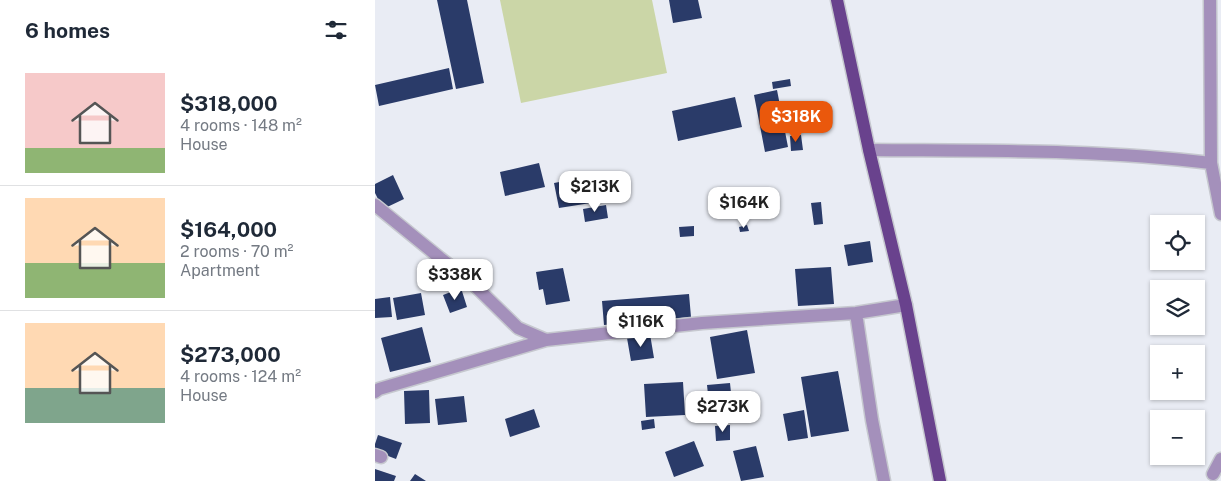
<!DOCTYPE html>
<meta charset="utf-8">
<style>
body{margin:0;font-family:"Public Sans",sans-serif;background:#f2f2f3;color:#1f2937;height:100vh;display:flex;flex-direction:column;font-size:19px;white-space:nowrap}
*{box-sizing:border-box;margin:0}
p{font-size:16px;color:#747a83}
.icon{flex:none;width:28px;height:28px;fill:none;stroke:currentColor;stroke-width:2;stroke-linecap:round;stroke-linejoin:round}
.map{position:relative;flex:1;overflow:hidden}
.side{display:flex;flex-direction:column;background:#fff;width:375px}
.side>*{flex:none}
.buttons{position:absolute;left:775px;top:215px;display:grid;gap:10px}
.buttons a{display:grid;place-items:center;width:55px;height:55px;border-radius:0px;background:#fff;box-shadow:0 1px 4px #0004;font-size:25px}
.price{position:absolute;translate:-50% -42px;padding:0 11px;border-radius:10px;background:#fff;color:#222;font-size:16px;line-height:32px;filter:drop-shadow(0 1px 2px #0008)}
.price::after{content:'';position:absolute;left:50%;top:30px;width:15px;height:11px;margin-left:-8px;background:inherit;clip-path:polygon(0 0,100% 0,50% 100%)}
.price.on{background:#ea580c;color:#fff}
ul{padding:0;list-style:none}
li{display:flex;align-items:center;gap:15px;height:125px;padding:0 25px}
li+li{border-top:1px solid #e0e1e3}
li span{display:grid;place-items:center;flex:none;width:140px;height:100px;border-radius:0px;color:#555}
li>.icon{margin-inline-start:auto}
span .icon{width:60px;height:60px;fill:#fffc;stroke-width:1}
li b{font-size:21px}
h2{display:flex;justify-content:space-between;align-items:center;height:60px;padding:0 25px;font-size:21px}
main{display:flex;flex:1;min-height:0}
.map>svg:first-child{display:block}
</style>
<main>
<section class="side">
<h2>6 homes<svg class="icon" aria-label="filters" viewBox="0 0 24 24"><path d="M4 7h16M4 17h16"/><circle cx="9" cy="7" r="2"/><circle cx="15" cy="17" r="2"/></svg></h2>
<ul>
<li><span style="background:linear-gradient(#f6c9c9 75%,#8fb573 0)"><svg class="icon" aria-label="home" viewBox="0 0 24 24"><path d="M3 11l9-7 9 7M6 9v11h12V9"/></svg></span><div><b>$318,000</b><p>4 rooms · 148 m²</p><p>House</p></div></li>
<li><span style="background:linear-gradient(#ffd9b3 65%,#8fb573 0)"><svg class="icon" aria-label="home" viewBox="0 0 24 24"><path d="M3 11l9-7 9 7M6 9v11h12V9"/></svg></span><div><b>$164,000</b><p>2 rooms · 70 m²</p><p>Apartment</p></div></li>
<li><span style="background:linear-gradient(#ffd9b3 65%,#7fa58c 0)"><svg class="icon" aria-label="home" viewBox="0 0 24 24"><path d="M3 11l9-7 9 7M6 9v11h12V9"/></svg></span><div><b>$273,000</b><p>4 rooms · 124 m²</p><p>House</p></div></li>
</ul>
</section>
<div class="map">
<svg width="846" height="481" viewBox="0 0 846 481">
<rect width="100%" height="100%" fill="#e9ecf4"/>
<path fill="#cbd6a7" d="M125,0H277L292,73L146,103Z"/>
<path fill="#2a3b69" d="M62,0H92L109,83L81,89Z
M294,0H323L327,18L298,23Z
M74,68L78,89L4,106L0,85Z
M415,79L416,86L398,89L397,82Z
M402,90L413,147L390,152L379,95Z
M360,97L367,127L303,141L297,111Z
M426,135L428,150L416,151L415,136Z
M164,163L170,187L130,196L125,172Z
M18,175L29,199L8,209L0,193V184Z
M217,176L222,202L184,208L179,183Z
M446,202L448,224L439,225L436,203Z
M231,205L233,218L210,222L208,209Z
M372,225L374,231L365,232L364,227Z
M319,226V236L305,237L304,227Z
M495,241L498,262L473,266L469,245Z
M456,267L459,304L423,306L420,269Z
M188,268L195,301L171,305L168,289L164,290L161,272Z
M86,288L92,307L75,313L68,295Z
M46,293L50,315L22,320L18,298Z
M314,294L316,317L229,325L227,301Z
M15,297L17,317L0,318V299Z
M47,327L56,362L15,372L6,338Z
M372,330L380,373L342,379L335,337Z
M275,334L279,358L256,361L252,338Z
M463,371L474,431L436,437L426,377Z
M308,382L310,415L271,417L269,384Z
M355,383L359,421L336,423L332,385Z
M54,390L55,423L30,424L29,391Z
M89,396L92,422L63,425L60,399Z
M159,409L165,427L135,437L130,419Z
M429,410L433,438L413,441L408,414Z
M279,419L280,428L267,430L266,421Z
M355,425V440L341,441L340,426Z
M3,435L27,443L21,459L0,451V444Z
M319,441L329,466L299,477L290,452Z
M381,446L389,477L366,481L358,451Z
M0,469L21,476L19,481H0Z
M40,474L51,481H35Z"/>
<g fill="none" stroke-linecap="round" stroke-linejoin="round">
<defs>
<path id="minor" d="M494,150C608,151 723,149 836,163L835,0
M836,163L846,214
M0,205L65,258L96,282L143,328L171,340
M481,313L497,420L509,481
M0,392L4,389L171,340L327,323L481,313L531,305
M0,455L6,457
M838,474L846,459"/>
<path id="major" d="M462,0L494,150L531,305L565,481"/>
</defs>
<use href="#minor" stroke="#c6c8cf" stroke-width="15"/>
<use href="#major" stroke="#c6c8cf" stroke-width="15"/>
<use href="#minor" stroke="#a490bb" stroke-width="12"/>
<use href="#major" stroke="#69428d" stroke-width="12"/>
</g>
</svg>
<div class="buttons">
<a><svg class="icon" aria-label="locate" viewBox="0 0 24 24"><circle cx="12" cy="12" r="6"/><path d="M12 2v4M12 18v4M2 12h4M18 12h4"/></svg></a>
<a><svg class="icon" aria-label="layers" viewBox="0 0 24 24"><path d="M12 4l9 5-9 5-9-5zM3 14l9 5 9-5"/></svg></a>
<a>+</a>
<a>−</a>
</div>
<b class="price on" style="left:421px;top:143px">$318K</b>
<b class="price" style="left:220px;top:213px">$213K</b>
<b class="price" style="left:369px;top:229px">$164K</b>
<b class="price" style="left:80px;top:301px">$338K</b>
<b class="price" style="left:266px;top:348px">$116K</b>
<b class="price" style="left:348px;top:433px">$273K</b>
</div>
</main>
